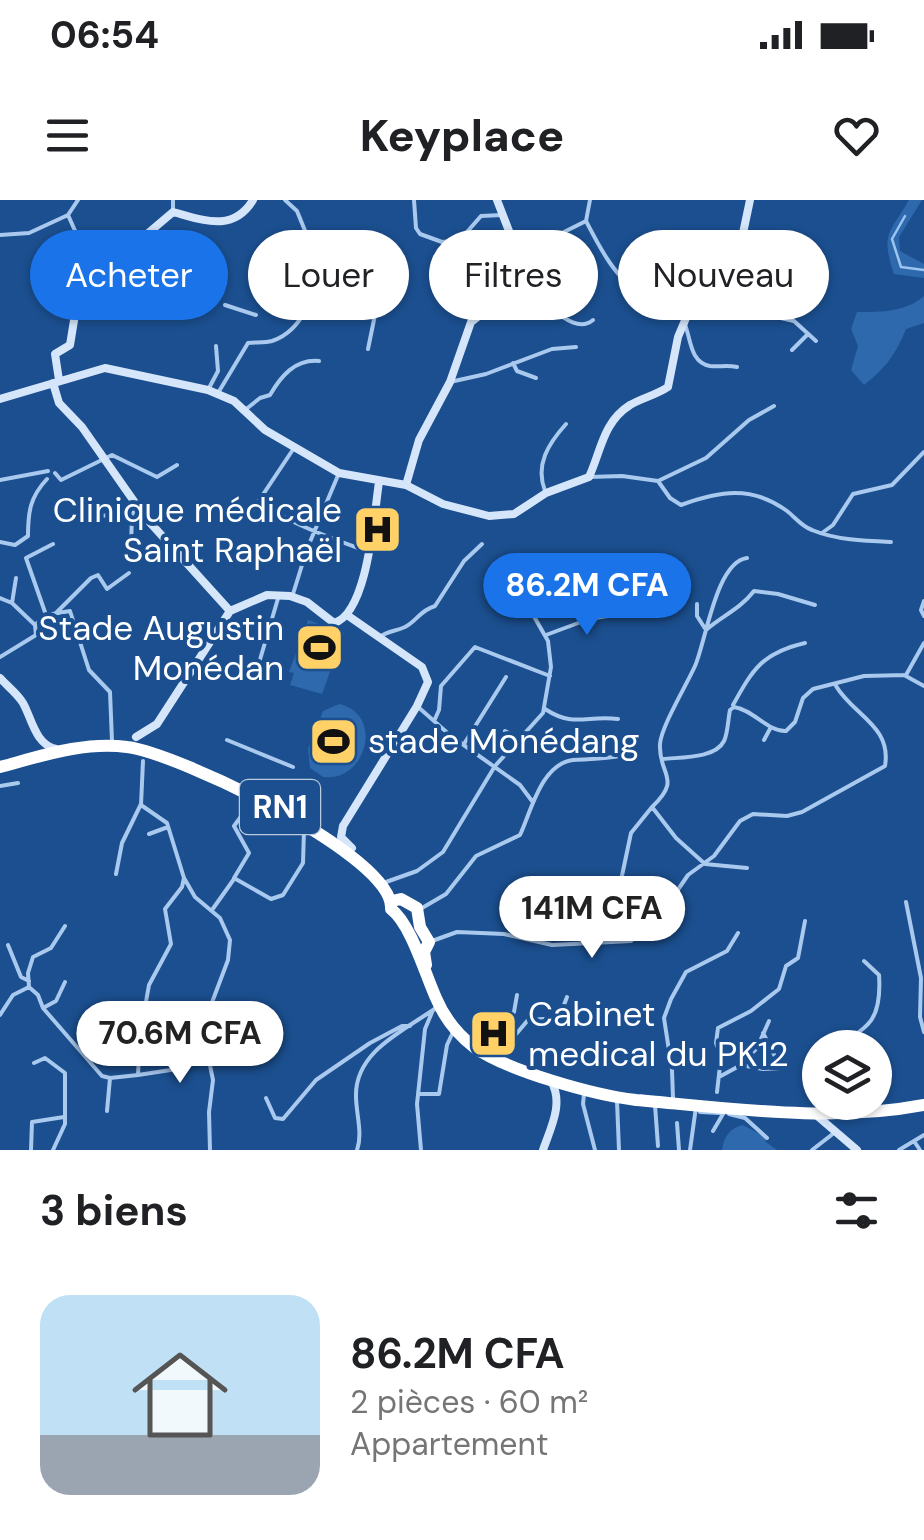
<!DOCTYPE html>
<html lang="fr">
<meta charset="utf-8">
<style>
body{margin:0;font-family:"DM Sans",sans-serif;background:#f2f2f2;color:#202124;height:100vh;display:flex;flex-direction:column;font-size:38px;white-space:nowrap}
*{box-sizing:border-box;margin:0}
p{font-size:32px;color:#757577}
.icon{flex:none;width:55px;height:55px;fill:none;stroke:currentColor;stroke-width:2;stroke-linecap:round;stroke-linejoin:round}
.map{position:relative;height:950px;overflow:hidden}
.side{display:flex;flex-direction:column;background:#fff;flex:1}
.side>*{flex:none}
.top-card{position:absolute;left:30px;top:30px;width:865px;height:90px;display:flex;gap:20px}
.buttons{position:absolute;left:802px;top:830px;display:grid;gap:20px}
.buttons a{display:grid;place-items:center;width:90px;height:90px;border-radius:50%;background:#fff;box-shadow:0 2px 8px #0004;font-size:50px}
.price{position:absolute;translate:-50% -85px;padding:0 22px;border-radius:35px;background:#fff;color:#222;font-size:32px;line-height:65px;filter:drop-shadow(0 2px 5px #0008)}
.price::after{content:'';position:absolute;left:50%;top:60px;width:30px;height:22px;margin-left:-15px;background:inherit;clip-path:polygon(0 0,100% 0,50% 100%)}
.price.selected{background:#1a73e8;color:#fff}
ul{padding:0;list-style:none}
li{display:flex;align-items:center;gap:30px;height:250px;padding:0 40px}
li+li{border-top:2px solid #e0e0e0}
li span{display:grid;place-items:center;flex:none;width:280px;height:200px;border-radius:30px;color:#555}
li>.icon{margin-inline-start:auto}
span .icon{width:120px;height:120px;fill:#fffc;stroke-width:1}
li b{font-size:42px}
h2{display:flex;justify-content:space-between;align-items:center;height:120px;padding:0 40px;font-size:42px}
.chip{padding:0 35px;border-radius:45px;background:#fff;box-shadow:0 2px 8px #0004;font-size:35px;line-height:90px}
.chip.selected{background:#1a73e8;color:#fff}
.status{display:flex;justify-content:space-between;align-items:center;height:70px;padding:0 50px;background:#fff;direction:ltr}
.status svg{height:28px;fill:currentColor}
header{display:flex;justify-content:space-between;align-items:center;height:130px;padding:0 40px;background:#fff;font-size:45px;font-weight:800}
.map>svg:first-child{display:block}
</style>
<div class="status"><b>06:54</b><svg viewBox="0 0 49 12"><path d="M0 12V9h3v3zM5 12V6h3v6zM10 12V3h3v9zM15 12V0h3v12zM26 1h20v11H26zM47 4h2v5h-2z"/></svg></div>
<header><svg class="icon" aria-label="menu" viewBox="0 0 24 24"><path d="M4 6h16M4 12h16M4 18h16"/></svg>Keyplace<svg class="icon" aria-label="heart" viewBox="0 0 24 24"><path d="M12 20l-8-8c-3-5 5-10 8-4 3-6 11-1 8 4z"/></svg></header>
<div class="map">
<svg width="924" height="950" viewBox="0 0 924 950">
<rect width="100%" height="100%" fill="#1b4f8f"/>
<path fill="#2e69ad" d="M909,0H922L899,37L900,51L924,64V78L894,74C880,33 890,33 909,0Z
M924,96V123L906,129C896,154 885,169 864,185L851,170L858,146L851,129L857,112C881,112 906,112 924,96Z
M308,420L344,433L322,494L290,485L294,473L289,472Z
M339,504C385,514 366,583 323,577L310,568L308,549L323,511Z
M743,925L765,937L766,942L777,950H722C724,936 730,928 743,925Z"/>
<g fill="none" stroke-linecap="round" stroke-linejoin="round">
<path stroke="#9cc4f0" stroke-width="2.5" d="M905,16L892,39L901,67L924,70"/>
<path stroke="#a9c9ee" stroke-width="4" d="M414,0L416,28L420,34L442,42L460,40L481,16L502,15
M173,12V0
M68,15L85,53L98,64
M68,15L78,0
M586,21C597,42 616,81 638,89
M0,35L29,33L68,15
M745,39L753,77L750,103L763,114L794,121L816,141
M323,53L332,62L343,84L382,97
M538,61L564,32L586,21L590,0
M753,77L776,76L782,73
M534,98C552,106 575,135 593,120
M225,105L256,115
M725,110L749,102
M686,114C694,94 691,76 703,57
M684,122C691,137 689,162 710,166C719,167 728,165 737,167
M368,149L376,110L394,70L376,42
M792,150L808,134
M513,163L517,171L536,178
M450,182L486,174L552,149L576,147
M208,190L218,171L216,146
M218,193L248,143C255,142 265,143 272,141C309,129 316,82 323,51L308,38L297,11L285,0
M245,210L260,198L270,195C281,176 295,159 319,161
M55,273L61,280L112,255L157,277L177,265
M589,277L622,276L658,281L706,258L749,220L774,206
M0,280L48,271
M658,281L670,298L681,305C719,291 752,285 787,311C795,317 801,326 812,330C836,340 865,341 891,342
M545,291C535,265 548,244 566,224
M261,298C268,317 345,343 366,351
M252,311L294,248
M87,316L132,315
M822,333L833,325L853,294L892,285L924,252
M0,342L15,345L28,336C28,312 30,297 47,279
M131,346L132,315L136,306
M747,358C716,362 706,441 695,466C687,484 661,527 660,544C658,575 683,578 652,607L676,638L705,664L747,668
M293,394L307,349L339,273
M0,398L12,403
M924,401L921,410L924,416
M697,404V416L706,430C722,416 740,409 754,391L778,394L815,405
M56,413L91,378L98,375L107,389L129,373
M46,415L70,411L89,470L110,492L112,541
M35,425L46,415L26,358L53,344
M546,435L589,419L620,414
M380,437C389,430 394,432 405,427C417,421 419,411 435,406L464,361L482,344
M0,457L36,435L35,425L12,403L16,378
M904,475L924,486
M254,480L279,395
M733,505C753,469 762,453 805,443
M417,506L451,536L520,585L532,601
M545,509C574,528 586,515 618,519
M435,519L439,510L441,486L475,447L550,476
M505,531L518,538
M227,540L293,567
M764,540L771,527
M464,544L506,477
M663,559C680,557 715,559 724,541C728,533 728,519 730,510L734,507C754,510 768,532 786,531L795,522L803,498L813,489L864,476L906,475L924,443
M143,561L141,605L167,623L184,678L195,697L220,718L230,740L228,760L205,821V841L213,880L209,912L210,950
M0,586L18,583
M251,603L234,626L249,653L234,678L271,699L283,695L303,663L304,630
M149,634L168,627
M116,674L122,643L141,604
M386,682L417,671L443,652L495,566L543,513L551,467L548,441L516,385
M906,702L921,778L920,817L924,832
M422,708L446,694L476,656L520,635C531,612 541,564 573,560C589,559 603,559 620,556
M212,710L234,679
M600,731L626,729L641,718
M432,741L457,732L504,734L552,745L631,741L662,713L688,675L714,656L740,621L753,614L787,616L802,612L885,566C892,526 853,515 836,486
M599,742L601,713L620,685L631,633L652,607
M8,745L21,777L29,781
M29,787L38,795L43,808L102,876L110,878L138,875L140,835L149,785L171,744L165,709L182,687L184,678
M43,808L56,801L65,782
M0,815L13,795L29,787L28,773L33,757L51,748L65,726
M484,843L495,828L514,812L517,795
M843,848C850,836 860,833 868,824C880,812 880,790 879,775L864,761
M501,852L528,820L559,818L567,797
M34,863L45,858L65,873V924L53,950
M741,865L757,848L769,821
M138,875L177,869L207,851
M719,877L741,865L763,869L781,868L763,833
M717,892L721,857L716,843L718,828L751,811L779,789L786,766L798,758L805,721
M418,894H439L447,845L453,832
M584,894L583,904L595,950
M266,898L275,918L283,919L316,880L370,843L402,826H410
M673,898L672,870L664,818L671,799L686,772L727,751L738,733
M617,901L619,950
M655,905L658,946
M107,911L110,878
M700,912L720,913
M729,914L745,918L767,938
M677,923L679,950
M713,931L723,914
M914,941L920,950
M31,950L32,922L64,917
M357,950C363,933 356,914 356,896C355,851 405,830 436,808
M421,950L417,904L425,829L433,810
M690,950L696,907
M812,950L834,933
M899,950L924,935"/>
<path stroke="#d6e6fa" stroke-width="8" d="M497,0L514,44L535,61L537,68
M59,180L55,154L70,145L76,108L104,53L140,40L173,12C203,20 233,33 253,0
M53,183L59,203L82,227L145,317L230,411
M0,199L105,168L208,190L234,201L265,230L339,273L406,285L443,304L489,316L514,314L546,293L589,277C601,251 603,222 630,205C642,198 656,195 668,187L678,137L686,118L713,82L738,57L750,0
M406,285L419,240L450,182L471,122L480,115L534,98L539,87L538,71
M0,478C7,486 17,493 23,503C32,519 35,544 56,549
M136,537L157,524L230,411L267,395L290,396L307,402L334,423C368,413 374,314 379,282
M343,626L417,506L428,482L422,467L347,415
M343,626L341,637L352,648
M815,914L857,950
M543,950C551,927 564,903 551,881"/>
<path stroke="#fff" stroke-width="12" d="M0,567C41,556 85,541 127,547C177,553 395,656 391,709C411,724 425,774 436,798C444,817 457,834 474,847C508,871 594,895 636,900C730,908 830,923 924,905
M392,701L401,699L417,708
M417,708L420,727L429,742L424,752L426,765"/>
</g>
<defs>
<symbol id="hospital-square" viewBox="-11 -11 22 22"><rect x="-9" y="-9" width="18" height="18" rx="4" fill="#ffd166" stroke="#1b4f8f"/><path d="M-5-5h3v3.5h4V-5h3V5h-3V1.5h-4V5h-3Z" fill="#111"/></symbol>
<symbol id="stadium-square" viewBox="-11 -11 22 22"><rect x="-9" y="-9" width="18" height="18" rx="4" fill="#ffd166" stroke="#1b4f8f"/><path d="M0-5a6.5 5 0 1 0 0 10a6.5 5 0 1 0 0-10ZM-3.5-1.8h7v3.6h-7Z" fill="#111"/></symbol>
</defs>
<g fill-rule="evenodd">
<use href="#hospital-square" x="350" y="302" width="55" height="55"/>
<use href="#stadium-square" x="292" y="420" width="55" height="55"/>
<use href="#stadium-square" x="306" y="514" width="55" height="55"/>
<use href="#hospital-square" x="466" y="806" width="55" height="55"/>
</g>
<g text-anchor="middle" stroke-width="8" stroke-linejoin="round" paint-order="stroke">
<rect fill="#1b4f8f" stroke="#bbcadd" stroke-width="2.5" x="240" y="580" width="80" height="54" rx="8"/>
<g font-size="32" font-weight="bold" fill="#fff">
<text x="280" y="618">RN1</text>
</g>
<g font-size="35" fill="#fff" stroke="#1b4f8f" text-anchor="end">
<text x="342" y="322">Clinique médicale<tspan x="342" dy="40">Saint Raphaël</tspan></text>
<text x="284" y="440">Stade Augustin<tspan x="284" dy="40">Monédan</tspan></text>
<text x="368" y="553" text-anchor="start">stade Monédang</text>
<text x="528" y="826" text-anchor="start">Cabinet<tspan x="528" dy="40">medical du PK12</tspan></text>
</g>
</g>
</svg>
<div class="buttons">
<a><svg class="icon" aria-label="layers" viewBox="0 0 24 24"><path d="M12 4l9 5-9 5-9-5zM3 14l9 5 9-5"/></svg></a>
</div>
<b class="price selected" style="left:587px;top:438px">86.2M CFA</b>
<b class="price" style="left:592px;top:761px">141M CFA</b>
<b class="price" style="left:180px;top:886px">70.6M CFA</b>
<div class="top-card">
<a class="chip selected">Acheter</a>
<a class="chip">Louer</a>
<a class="chip">Filtres</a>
<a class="chip">Nouveau</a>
</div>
</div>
<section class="side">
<h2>3 biens<svg class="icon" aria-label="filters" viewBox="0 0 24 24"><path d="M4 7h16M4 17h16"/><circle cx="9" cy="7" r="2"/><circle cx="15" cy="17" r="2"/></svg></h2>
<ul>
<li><span style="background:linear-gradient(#bfe0f5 70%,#9aa5b1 0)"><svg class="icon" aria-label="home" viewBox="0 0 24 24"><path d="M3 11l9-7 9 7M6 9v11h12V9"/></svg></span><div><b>86.2M CFA</b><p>2 pièces · 60 m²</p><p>Appartement</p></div></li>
</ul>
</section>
